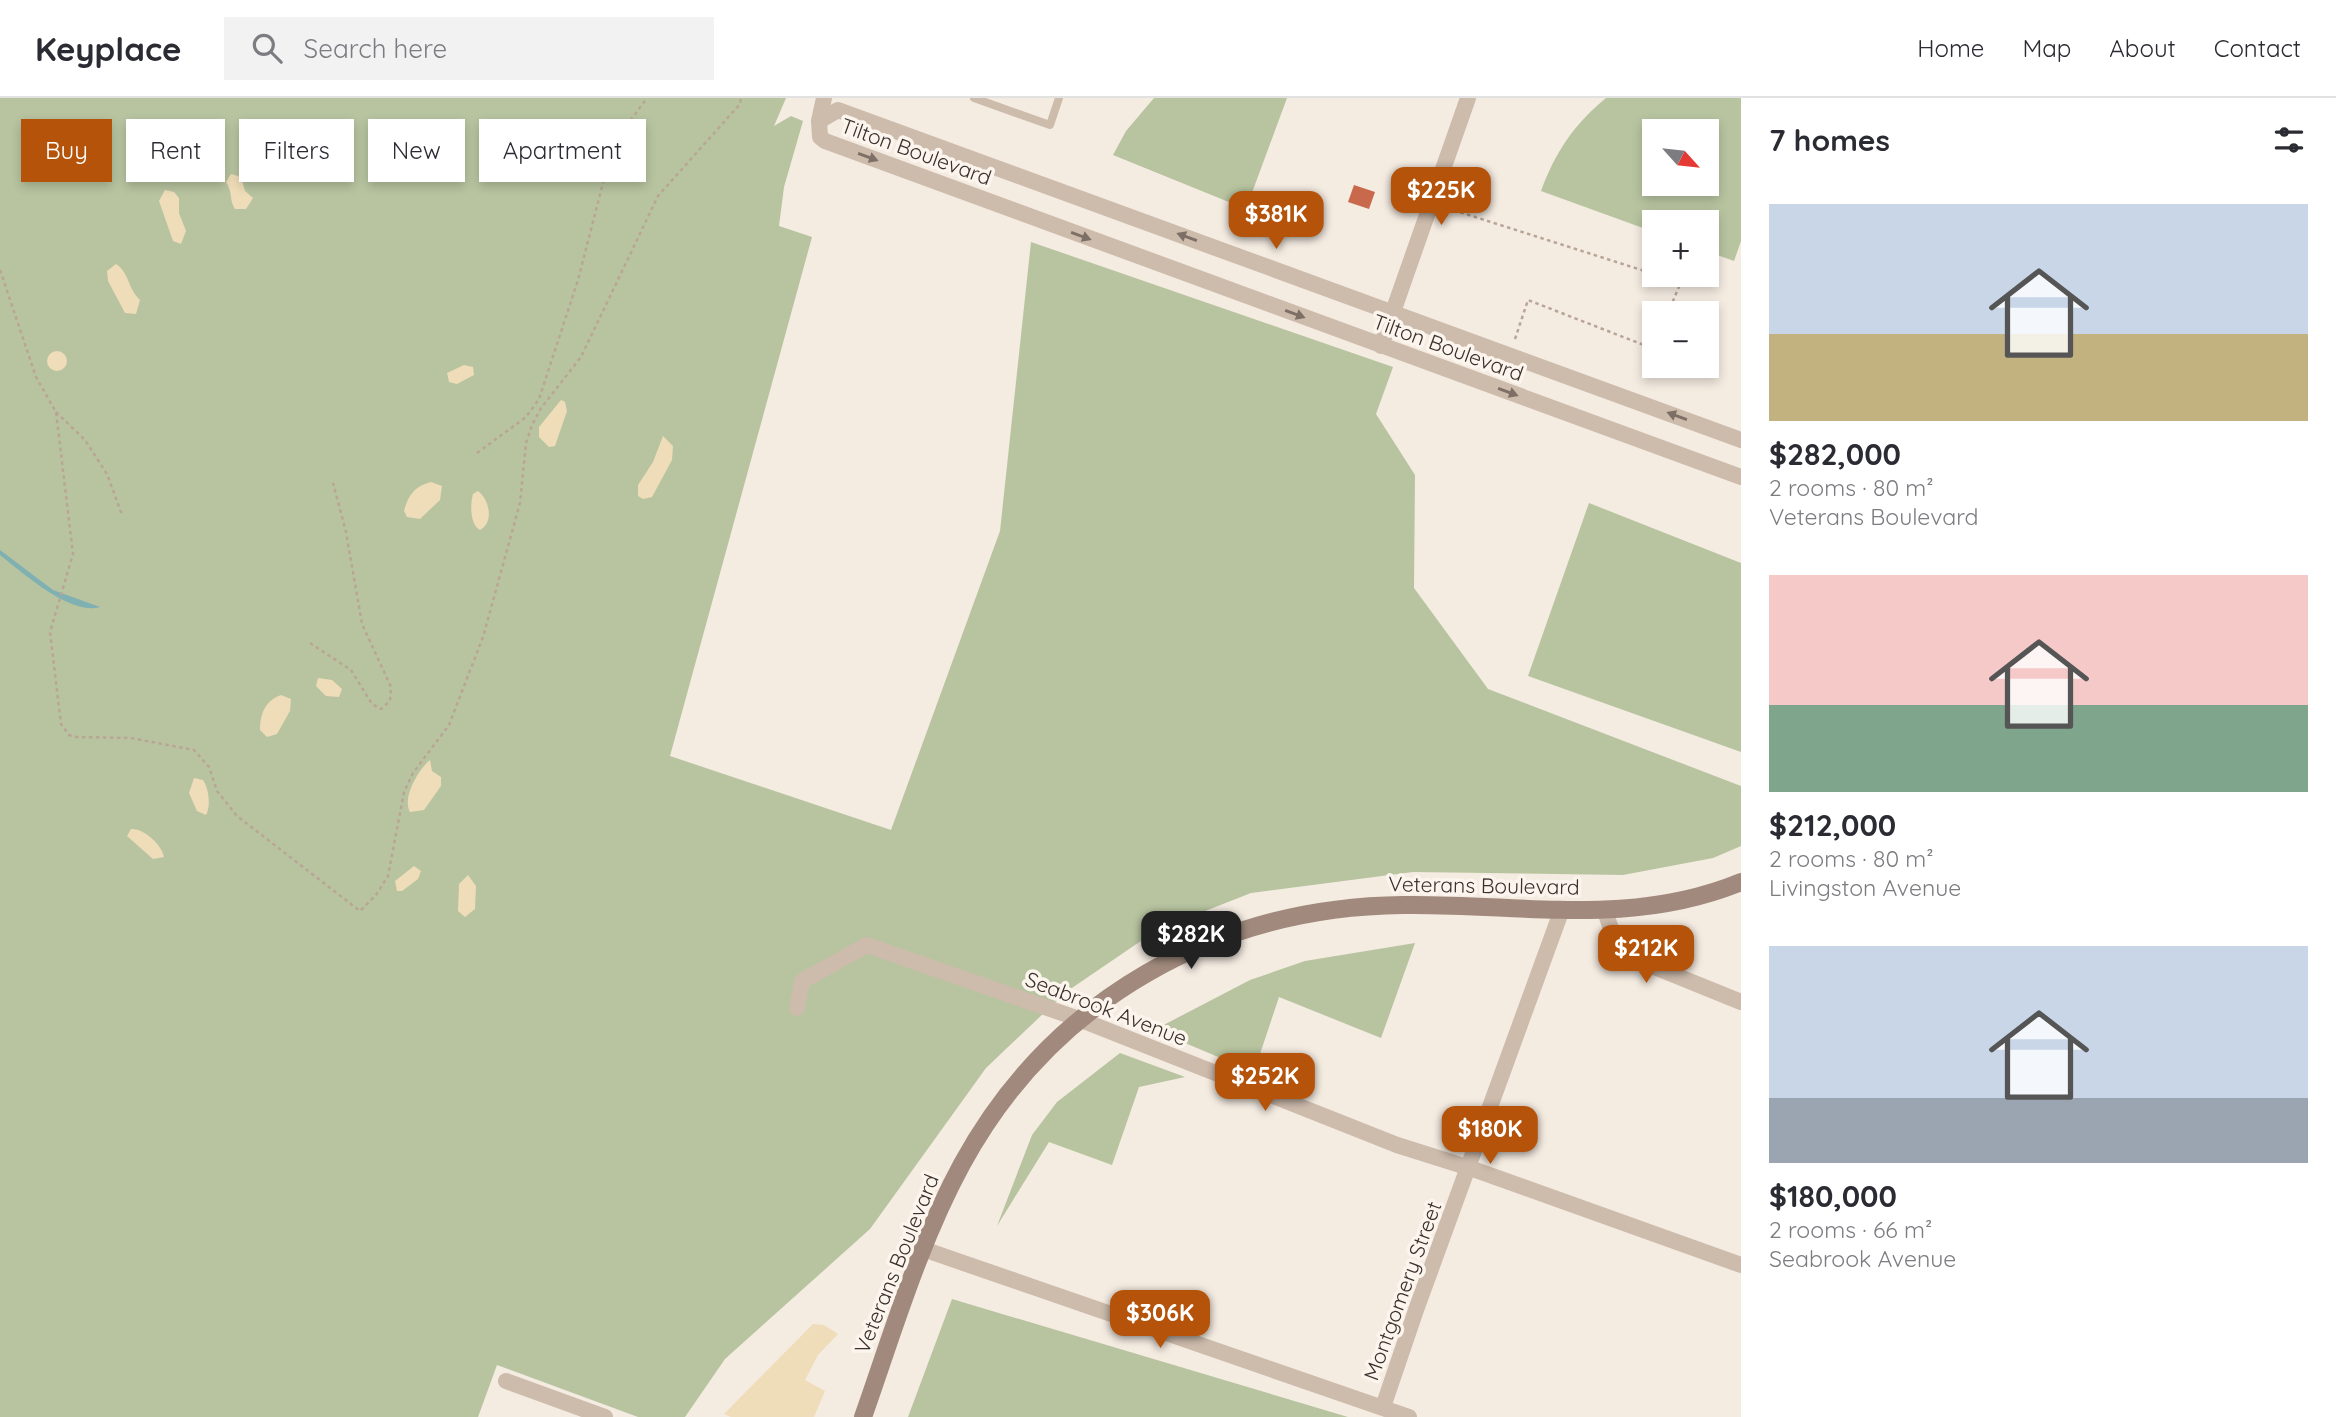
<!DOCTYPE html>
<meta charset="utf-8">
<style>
body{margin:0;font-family:Quicksand,sans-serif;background:#f2f2f3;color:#2b2b33;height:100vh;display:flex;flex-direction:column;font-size:26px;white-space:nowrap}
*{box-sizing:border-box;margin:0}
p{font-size:23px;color:#7c7c81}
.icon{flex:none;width:38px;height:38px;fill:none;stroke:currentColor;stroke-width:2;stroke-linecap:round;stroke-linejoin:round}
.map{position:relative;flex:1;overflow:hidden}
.sheet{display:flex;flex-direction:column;background:#fff;width:595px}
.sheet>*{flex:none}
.guide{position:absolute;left:21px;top:21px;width:665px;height:63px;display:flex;gap:14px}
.needle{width:46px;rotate:117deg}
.tools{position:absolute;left:1642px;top:21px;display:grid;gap:14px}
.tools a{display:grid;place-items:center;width:77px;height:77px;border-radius:0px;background:#fff;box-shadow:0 4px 10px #0003;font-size:35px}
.price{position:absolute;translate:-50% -60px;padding:0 16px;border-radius:14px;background:#b45309;color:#fff;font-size:23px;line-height:46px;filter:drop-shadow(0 2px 4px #0008)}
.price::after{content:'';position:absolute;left:50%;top:42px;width:21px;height:16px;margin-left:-10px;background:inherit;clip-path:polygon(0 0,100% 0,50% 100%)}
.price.active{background:#222;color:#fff}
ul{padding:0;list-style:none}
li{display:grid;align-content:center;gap:14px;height:371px;padding:0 28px}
li span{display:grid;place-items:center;height:217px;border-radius:0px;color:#555}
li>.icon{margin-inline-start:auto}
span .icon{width:126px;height:126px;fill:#fffc;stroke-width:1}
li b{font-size:30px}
h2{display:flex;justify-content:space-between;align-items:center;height:84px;padding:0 28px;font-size:30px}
.tag{padding:0 24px;border-radius:0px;background:#fff;box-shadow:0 4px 10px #0003;font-size:24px;line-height:63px}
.tag.active{background:#b45309;color:#fff}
header{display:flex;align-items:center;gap:42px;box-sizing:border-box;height:98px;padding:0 35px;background:#fff;border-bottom:2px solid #e1e1e2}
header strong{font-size:33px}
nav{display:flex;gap:38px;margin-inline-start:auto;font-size:24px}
.search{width:490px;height:63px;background:#f2f2f3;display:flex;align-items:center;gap:18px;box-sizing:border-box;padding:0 24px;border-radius:0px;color:#7c7c81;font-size:26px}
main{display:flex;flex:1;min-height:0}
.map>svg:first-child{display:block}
</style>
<header>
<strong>Keyplace</strong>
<div class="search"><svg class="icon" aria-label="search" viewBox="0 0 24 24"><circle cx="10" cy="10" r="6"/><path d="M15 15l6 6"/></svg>Search here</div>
<nav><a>Home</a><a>Map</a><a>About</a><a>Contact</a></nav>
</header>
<main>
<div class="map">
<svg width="1741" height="1319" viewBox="0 0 1741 1319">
<rect width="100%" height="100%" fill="#f4ebe1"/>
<path fill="#b8c4a0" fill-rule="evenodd" d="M0,0H786L774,28L791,18L803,23L784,89L779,128L812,139L670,658L891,732L1000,433L1031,144L1393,269L1376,316L1415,377L1414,490L1488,591L1741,688V748L1713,760L1623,777L1413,774L1251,795L1157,832L1066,894L986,970L870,1131L725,1261L685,1319H638L497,1267L478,1319H0Z
M1154,0H1287L1246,111L1113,57L1126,33Z
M1606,0H1741V143L1734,163L1706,153V124H1654V134L1541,93C1555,55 1574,26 1606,0ZM1654,33H1706V86H1654Z
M1589,405L1741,465V654L1528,578Z
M1415,845L1381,940L1279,899L1254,974L1154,932L1250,882L1305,863Z
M1120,955L1185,979L1139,989L1112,1067L1049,1044L997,1128L1032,1037L1057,1004Z
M952,1201L1348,1319H908Z"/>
<path fill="#efdcb8" d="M597,22L605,29L604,38L597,50L589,52L584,48L585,40Z
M536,28L557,47L559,55L555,62C542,63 526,47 528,33Z
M231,76L241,79L245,93L253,100L246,111H235C229,102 233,94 226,84Z
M165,92L174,94L179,100V115L186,133L181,146L173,143L159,103Z
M116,166C129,174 128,191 140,202L136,216L125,215L108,183L107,173Z
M47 263a10 10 0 1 1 20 0a10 10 0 1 1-20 0Z
M464,267L473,269L474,277L457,286L449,284L447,275Z
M561,302L565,304L567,313L555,348L549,349L539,339V329Z
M663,338L673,348L672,362L652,399L643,401L638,398V387L653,364Z
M431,384L442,388L440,402L420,421L407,419L404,413C408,397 415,388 431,384Z
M478,393C490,402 494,425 480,432C470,427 470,407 473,396Z
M318,580L332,582L342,591L339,599L326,598L316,588Z
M281,597L291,601L290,613L277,636L267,639L260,632C260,616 265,603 281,597Z
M430,662L432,673L441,679V688L424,712L410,714C402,700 418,672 430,662Z
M194,680L203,682C209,691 211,708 206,717L197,713L189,695Z
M131,731C144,730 162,747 164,759L153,761L127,738Z
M414,768L421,773L418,781L402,793H397L395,783Z
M468,777L476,788L475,811L465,819L458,813L459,786Z
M813,1226L824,1227L838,1236L818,1257L805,1282L825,1293L814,1319H731L724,1316Z"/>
<path fill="#7fb0b2" d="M0,452L53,492L100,509C70,518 22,474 0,457Z"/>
<path fill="#c8694b" d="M1354,87L1375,94L1369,111L1348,104Z"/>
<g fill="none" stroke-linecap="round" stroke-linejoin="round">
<path stroke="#b9a596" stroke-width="2.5" stroke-dasharray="3.5 3.5" stroke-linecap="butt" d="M1447,110L1654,176
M0,172L36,279L56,314L73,456L50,534L61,626L69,637L76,639L131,640L194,652L209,669L217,693L237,718L360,813L376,797L388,778L404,694L413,675L449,627L483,539L520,405L526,345L532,327L541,310L581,259L658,98L740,6L741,0
M1658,177L1681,184L1668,215
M1515,241L1528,202L1654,251
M56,314L85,342L107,376L122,417
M477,355L526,319L539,301L578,182L613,46L647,0
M310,545L351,572L372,606L381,611L390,603L391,589L362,526L346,434L333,385"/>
<path stroke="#cdbbac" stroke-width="8" d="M974,0L1050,27L1059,0"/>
<path stroke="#cdbbac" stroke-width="16" d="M824,0L819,23L820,39L825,43L1741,379
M819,23L838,12L1741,342
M1381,248L1468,0
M1604,811L1613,836L1630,859L1741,904
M797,910L802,883L867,847L1079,921L1397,1047L1470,1070L1741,1167
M923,1151L1409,1319
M506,1283L605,1319
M1383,1309L1416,1212L1561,814"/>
<path stroke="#a18a7d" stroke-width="18" d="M863,1319C893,1234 919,1145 962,1066C1052,901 1217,809 1403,807C1519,805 1629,830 1741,784"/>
</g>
<defs><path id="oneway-solid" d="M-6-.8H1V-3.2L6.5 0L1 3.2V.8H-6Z" transform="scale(1.75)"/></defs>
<g fill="#7d6f65">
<use href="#oneway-solid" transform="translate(868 59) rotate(20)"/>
<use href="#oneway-solid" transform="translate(1081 138) rotate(20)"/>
<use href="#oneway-solid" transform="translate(1187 139) rotate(-160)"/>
<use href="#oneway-solid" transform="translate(1295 216) rotate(20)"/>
<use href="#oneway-solid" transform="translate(1508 294) rotate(20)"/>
<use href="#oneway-solid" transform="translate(1677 318) rotate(-160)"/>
</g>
<g text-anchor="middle" stroke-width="7" stroke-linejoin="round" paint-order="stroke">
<g font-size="21" fill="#3b302b" stroke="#fbf5ee">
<text transform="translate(916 54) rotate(20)" y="7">Tilton Boulevard</text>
<text transform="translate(1448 250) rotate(20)" y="7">Tilton Boulevard</text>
<text transform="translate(1484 788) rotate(1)" y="7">Veterans Boulevard</text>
<text transform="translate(1106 911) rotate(21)" y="7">Seabrook Avenue</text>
<text transform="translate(897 1166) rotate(-68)" y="7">Veterans Boulevard</text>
<text transform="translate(1403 1193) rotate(-70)" y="7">Montgomery Street</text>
</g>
</g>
</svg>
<div class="tools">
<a><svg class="needle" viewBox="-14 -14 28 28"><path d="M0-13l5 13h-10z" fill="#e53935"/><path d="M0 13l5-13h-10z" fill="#7c7c81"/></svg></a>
<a>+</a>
<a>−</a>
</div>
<b class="price" style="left:1441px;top:129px">$225K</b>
<b class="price" style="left:1276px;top:153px">$381K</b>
<b class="price active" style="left:1191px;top:873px">$282K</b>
<b class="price" style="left:1646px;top:887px">$212K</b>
<b class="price" style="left:1265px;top:1015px">$252K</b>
<b class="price" style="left:1490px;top:1068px">$180K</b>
<b class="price" style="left:1160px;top:1252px">$306K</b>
<div class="guide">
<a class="tag active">Buy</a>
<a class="tag">Rent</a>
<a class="tag">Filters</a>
<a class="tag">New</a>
<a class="tag">Apartment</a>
</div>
</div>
<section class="sheet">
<h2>7 homes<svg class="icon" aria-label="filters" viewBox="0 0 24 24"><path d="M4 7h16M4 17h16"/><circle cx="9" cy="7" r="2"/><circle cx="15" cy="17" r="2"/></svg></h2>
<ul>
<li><span style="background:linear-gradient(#c9d6e8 60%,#c2b280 0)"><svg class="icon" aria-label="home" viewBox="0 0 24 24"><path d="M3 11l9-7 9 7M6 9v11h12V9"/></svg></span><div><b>$282,000</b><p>2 rooms · 80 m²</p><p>Veterans Boulevard</p></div></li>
<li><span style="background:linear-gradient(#f6c9c9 60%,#7fa58c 0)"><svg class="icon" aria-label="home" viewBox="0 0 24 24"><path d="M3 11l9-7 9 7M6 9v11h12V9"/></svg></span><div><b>$212,000</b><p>2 rooms · 80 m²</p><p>Livingston Avenue</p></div></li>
<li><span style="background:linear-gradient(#c9d6e8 70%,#9aa5b1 0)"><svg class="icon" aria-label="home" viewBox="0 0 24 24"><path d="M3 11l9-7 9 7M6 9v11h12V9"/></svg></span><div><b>$180,000</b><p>2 rooms · 66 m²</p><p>Seabrook Avenue</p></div></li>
</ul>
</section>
</main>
